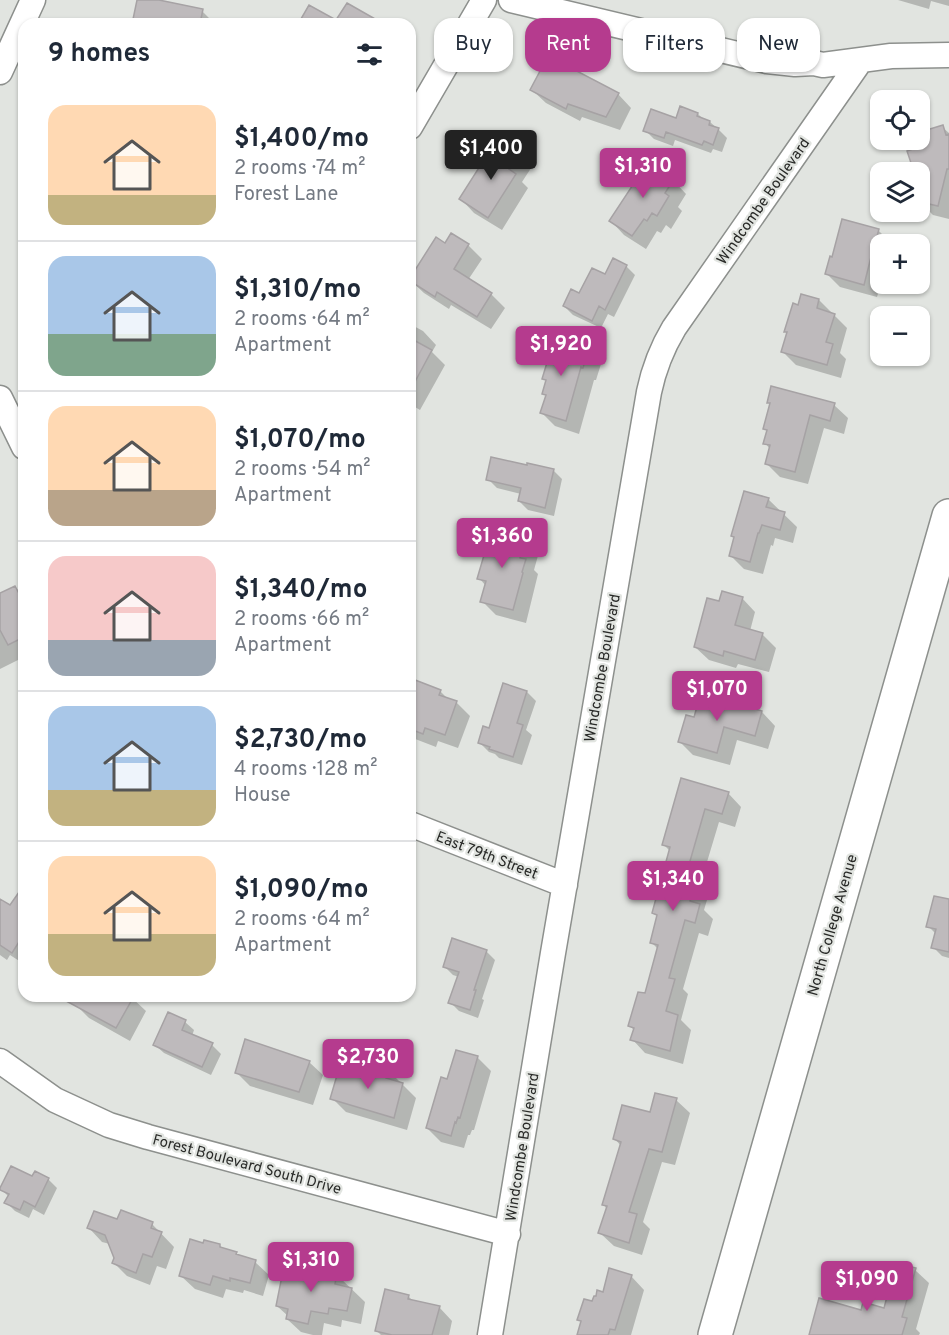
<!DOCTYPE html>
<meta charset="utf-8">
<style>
body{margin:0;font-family:Overpass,sans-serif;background:#f2f2f3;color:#1f2937;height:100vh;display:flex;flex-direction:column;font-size:22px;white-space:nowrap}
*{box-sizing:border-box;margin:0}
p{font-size:20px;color:#747a83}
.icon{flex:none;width:33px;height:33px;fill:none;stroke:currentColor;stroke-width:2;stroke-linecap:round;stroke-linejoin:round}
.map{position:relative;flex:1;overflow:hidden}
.sheet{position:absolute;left:18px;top:18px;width:398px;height:984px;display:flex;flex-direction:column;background:#fff;border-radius:18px;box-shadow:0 2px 4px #0004}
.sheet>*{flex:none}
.top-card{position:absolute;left:434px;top:18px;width:424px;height:54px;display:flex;gap:12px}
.fabs{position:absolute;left:870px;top:90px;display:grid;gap:12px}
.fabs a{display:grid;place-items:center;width:60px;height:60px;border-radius:12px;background:#fff;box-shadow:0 2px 4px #0004;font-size:30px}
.price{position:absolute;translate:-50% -51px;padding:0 14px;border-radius:6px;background:#b53b8e;color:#fff;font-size:20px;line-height:39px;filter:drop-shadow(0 2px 3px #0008)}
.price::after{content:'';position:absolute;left:50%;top:36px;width:18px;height:14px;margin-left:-9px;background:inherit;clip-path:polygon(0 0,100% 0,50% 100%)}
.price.active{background:#222;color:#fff}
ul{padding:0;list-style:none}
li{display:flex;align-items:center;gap:18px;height:150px;padding:0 30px}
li+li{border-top:2px solid #e0e1e3}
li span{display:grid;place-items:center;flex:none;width:168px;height:120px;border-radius:18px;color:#555}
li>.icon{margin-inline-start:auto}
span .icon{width:72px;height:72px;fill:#fffc;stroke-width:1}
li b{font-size:26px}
h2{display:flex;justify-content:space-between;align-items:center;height:72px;padding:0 30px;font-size:26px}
.pill{padding:0 21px;border-radius:18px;background:#fff;box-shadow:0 2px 4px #0004;font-size:21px;line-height:54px}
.pill.active{background:#b53b8e;color:#fff}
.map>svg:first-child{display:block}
</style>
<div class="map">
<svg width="949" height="1335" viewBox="0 0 949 1335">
<rect width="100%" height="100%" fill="#e1e4e0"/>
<path fill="#0003" d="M139,0H153L202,11L215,24H133Z
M898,0H949V6L931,1L929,9Z
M532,90L618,94L631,108L620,130L582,117L580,121L546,103Z
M681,108L698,114L704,120L710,122L719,130L727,138L722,152L713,149L711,153L675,140L673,146L654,139L645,130L677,120Z
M942,127L949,133V219L933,215L920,202L922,192L920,185V172H916L909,152L921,148L918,140H920V133Z
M519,152L533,165L522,182L528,188L502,230L474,213L461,199L484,170Z
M673,180L686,194L678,207L682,211L671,229L666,225L661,233L657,231L646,249L624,235L611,221Z
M878,230L891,243L880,244L881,284L877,297L840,287L827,274Z
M445,245H468L482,259L468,280L491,294L505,308L491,329L451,305L449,309L424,293L410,280Z
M626,266L635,275L614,317L608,314L601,328L573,315L564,306L605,276Z
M819,300L847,328L840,353L846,359L841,378L796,365L783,352L788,333L786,331L799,307Z
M410,324L423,331L436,345L432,352L445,365L420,410L410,404Z
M587,350L601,364L596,380H594L579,434L555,426L542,413L547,396L544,393L547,382L544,378L550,358L546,355Z
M768,402L834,405L848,418L844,434L824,428L808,484L780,477L766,463L770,449L765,443L768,432L764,428L771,405Z
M553,470L562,479L554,516L528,510L519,501L521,494L497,488L488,479Z
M768,499L797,527L793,543L775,538L773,546L771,545L763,574L744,569L730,555L735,538L733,536Z
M525,539L539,552L534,570L538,574L526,623L496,615L482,601L486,586L479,578Z
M15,587L24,597V657L0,669V595Z
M742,598L755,612L750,631L762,634L776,648L769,672L738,664L736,668L709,660L695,647L720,603Z
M410,680L440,691L449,700L456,702L470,716L458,748L438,741L436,747L410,737Z
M527,692L536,701L526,730L532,735L522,765L499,758L495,754L489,752L480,743L490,730Z
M762,712L775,726L768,749L737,740L730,765L693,755L679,741L695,719Z
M682,780L728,793L741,807L735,827L719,822L698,892L707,900L704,910L713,919L708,936L699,933L683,989L688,994L681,1020L691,1030L683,1064L645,1053L632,1039L634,1030L630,1026L646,995L659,950L651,942L658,917L653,912L670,851L663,844Z
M24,894V964L10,955L7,960L0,955V903L10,907Z
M949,901V958L942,956L933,947L936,934L928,926Z
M486,951L495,960L482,999L484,1000L478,1018L459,1011L450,1002L459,977L453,975L444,966Z
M130,996L146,1011L130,1041L89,1018L76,1005Z
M185,1022L194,1030L192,1036L212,1045L221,1054L211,1075L164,1053L155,1045Z
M457,1051L478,1058L491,1071L474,1130H472L470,1135H468L464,1148L441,1142L427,1128L448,1081Z
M309,1062L323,1075L313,1105L250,1086L236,1072Z
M388,1070L416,1098L407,1130L346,1112L332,1098L370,1076Z
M676,1100L690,1113L675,1165L662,1162L643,1222L650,1229L642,1255L614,1246L600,1233L607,1209L603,1204L621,1146L615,1139L651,1114Z
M33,1178L48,1179L57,1188L44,1215L33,1209L29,1218L15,1211L6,1202L9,1197L1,1189Z
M118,1221L152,1224L174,1247L166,1269L157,1266L150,1285L127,1276L114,1263L116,1258L110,1244L102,1242L89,1228Z
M220,1246L223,1249L236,1253L240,1257L255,1262L269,1275L263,1296L244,1290L243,1293L226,1289L223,1298L195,1289L181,1276Z
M915,1270L929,1283L916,1329L920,1333L919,1335H811L862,1312L885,1310Z
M316,1274H336L365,1302L361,1324L342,1320L341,1327L324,1323L322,1335H313L301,1332L287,1319L288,1316L277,1306Z
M631,1276L644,1290L631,1335H578L582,1322L579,1319L593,1303L604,1293Z
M408,1296L414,1302L439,1307L452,1321L449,1335H381L376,1330Z"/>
<path fill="#bebabc" stroke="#a6a2a4" stroke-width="1.5" d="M137,0H159L203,9L200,24H132Z
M347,3L384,24H298L309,5L336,20Z
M548,56L619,93L606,117L568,104L566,109L530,90Z
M680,106L698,113L697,116L710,121L709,125L719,128L713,145L704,141L702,145L666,132L664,138L643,131L651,109L676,118Z
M943,125L946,135L949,134V169H947L938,206L920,202V196L925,171L914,172L907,151L919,147L917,140H920V132Z
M504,141L520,151L509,169L516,174L488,218L459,199L480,166L483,168L490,157L493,158Z
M648,162L674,179L665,193L669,196L657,216L652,213L647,221L644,219L632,236L609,221Z
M842,219L879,229L877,236L880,237V260L871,257L864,285L825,274L830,256L832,257Z
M451,233L469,244L454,269L492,293L477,317L437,292L435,297L410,281V278L436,237L445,243Z
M613,258L627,265L605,310L599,306L592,321L563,306L571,289L579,293L592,268L605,274Z
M801,294L819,299L817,308L835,314L826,342L833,344L827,365L781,352L787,332H784L793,303L798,305Z
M549,337L588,349L583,368L581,367L566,421L540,413L546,395L542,394L546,380L542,379L549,356L544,355Z
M410,338L432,350L410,391Z
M771,386L835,403L830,421L810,415L795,472L765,464L770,445L763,444L767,430L763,429L770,403H767Z
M491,457L527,465V463L554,469L545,508L518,501L521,488L486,480Z
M744,491L769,498L766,507L785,512L780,530L762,525L759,533H758L750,562L729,556L734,537L731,536Z
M492,528L526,537L520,558L526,559L522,572L523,573L513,610L480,602L486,581L477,579Z
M15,586L24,603V637L8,645L0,630V593Z
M722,591L743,597L735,625L763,633L755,660L724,651L723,656L694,647L707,598L719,601Z
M410,678L441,690L439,695L457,701L445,735L425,728L423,734L410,729Z
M503,683L527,691L517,723L523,725L513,757L489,749L490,747L478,743L483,726L489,728Z
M701,693L762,711L755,736L724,727L717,753L678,742L686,715L694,717Z
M681,778L729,792L722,814L705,809L684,882L694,885L690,901L700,904L695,923L685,920L669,978L675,979L666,1011L678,1015L670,1051L630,1040L634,1028L628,1026L638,992L645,993L658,945L650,943L657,915L652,913L670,847L662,845Z
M24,885V934L12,953L0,945V899L10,905Z
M934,896L949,899V952L931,948L936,929L926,927Z
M452,938L487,950L474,990H476L470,1010L448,1003L459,972L443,967Z
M57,996H134L116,1028Z
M168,1012L186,1020L182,1030L213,1043L202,1067L153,1045Z
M245,1039L310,1061L299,1092L235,1073Z
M456,1050L478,1056L460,1118L458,1117L456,1123L455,1122L451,1136L426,1128L441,1077L447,1079Z
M371,1064L389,1069L386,1078L403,1083L394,1118L330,1099L340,1065L369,1074Z
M655,1093L677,1098L662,1152L649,1149L629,1212L637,1214L629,1243L598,1233L607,1206L602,1205L621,1142L613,1139L622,1105L650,1112Z
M11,1166L32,1176L35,1171L49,1178L35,1207L24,1201L20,1210L4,1203L9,1194L0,1190V1188Z
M121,1210L153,1222L151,1228L162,1232L152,1257L143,1254L136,1273L112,1263L114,1258L105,1235L87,1228L94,1211L117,1219Z
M190,1239L203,1243L204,1240L220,1244V1247L237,1252L236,1254L256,1260L250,1283L230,1278V1281L213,1276L210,1285L179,1276Z
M896,1263L916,1268L902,1317L907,1318L902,1335H809L819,1298L861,1310L863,1302L884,1308Z
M284,1266L315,1272V1268L337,1273L335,1284L352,1288L347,1311L329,1308L328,1314L311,1311L308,1324L286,1319L288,1309L276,1306Z
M609,1268L632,1275L615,1330L610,1329L608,1335H577L581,1321L577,1320L584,1299L592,1301L594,1296H596L597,1290L603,1292Z
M385,1289L409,1295L408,1299L440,1306L432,1335H392L375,1331Z"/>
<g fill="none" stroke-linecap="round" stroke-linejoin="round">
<defs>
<path id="minor" d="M511,0L767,61L795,64L814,63L823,65L891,56L949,55
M0,72L33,0
M410,127L484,0
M0,398L24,447
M410,824L565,885
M0,1061L55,1100L109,1125L148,1137L508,1234
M490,1335L553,953L649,392C654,368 662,348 674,328L861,60"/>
<path id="secondary" d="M715,1335L949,516"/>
</defs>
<use href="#minor" stroke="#8d908d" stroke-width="27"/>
<use href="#secondary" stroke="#8d908d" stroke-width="36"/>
<use href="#minor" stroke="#fff" stroke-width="24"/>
<use href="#secondary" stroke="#fff" stroke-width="33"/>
</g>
<g text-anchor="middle" stroke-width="4.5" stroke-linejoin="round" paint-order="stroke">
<g font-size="15" fill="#292a28" stroke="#e1e4e0">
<text transform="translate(763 201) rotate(-55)" y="5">Windcombe Boulevard</text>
<text transform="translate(602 668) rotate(-80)" y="5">Windcombe Boulevard</text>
<text transform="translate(487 855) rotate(21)" y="5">East 79th Street</text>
<text transform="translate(832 925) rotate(-74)" y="5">North College Avenue</text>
<text transform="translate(522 1147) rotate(-81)" y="5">Windcombe Boulevard</text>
<text transform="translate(247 1164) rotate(15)" y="5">Forest Boulevard South Drive</text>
</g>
</g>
</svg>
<div class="fabs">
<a><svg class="icon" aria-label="locate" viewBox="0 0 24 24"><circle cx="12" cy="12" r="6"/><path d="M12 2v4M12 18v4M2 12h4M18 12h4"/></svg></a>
<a><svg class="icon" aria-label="layers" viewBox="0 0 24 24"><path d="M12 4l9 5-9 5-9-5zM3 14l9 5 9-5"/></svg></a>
<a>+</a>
<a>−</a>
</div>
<b class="price active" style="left:491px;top:181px">$1,400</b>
<b class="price" style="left:643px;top:199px">$1,310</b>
<b class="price" style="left:561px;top:377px">$1,920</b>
<b class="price" style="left:502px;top:569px">$1,360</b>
<b class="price" style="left:717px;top:722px">$1,070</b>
<b class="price" style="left:673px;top:912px">$1,340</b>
<b class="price" style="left:368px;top:1090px">$2,730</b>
<b class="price" style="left:311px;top:1293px">$1,310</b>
<b class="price" style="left:867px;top:1312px">$1,090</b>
<div class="top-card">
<a class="pill">Buy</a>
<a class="pill active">Rent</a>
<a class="pill">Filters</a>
<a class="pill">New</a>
</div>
<section class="sheet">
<h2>9 homes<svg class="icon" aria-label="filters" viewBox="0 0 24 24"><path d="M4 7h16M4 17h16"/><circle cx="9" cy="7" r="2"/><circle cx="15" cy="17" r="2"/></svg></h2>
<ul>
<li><span style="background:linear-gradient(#ffd9b3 75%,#c2b280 0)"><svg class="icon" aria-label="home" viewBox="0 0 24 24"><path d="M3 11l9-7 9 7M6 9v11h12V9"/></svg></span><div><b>$1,400/mo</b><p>2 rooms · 74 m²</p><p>Forest Lane</p></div></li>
<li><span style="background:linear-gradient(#a9c7e8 65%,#7fa58c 0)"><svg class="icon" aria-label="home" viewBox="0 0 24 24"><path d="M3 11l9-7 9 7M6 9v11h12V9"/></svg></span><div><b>$1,310/mo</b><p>2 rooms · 64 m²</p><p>Apartment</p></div></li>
<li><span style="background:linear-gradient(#ffd9b3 70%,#b9a48a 0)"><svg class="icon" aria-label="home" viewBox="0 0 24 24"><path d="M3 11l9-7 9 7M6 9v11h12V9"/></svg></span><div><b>$1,070/mo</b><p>2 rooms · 54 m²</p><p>Apartment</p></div></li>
<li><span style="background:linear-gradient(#f6c9c9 70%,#9aa5b1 0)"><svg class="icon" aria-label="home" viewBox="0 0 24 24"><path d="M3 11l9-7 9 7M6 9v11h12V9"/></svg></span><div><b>$1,340/mo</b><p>2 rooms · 66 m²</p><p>Apartment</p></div></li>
<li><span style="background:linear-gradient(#a9c7e8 70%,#c2b280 0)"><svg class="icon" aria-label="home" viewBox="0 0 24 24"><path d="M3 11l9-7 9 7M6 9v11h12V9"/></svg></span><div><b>$2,730/mo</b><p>4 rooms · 128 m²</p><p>House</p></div></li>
<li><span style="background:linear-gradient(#ffd9b3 65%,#c2b280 0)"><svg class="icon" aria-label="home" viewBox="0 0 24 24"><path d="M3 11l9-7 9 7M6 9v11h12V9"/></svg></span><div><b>$1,090/mo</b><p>2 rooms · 64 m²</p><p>Apartment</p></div></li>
</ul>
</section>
</div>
